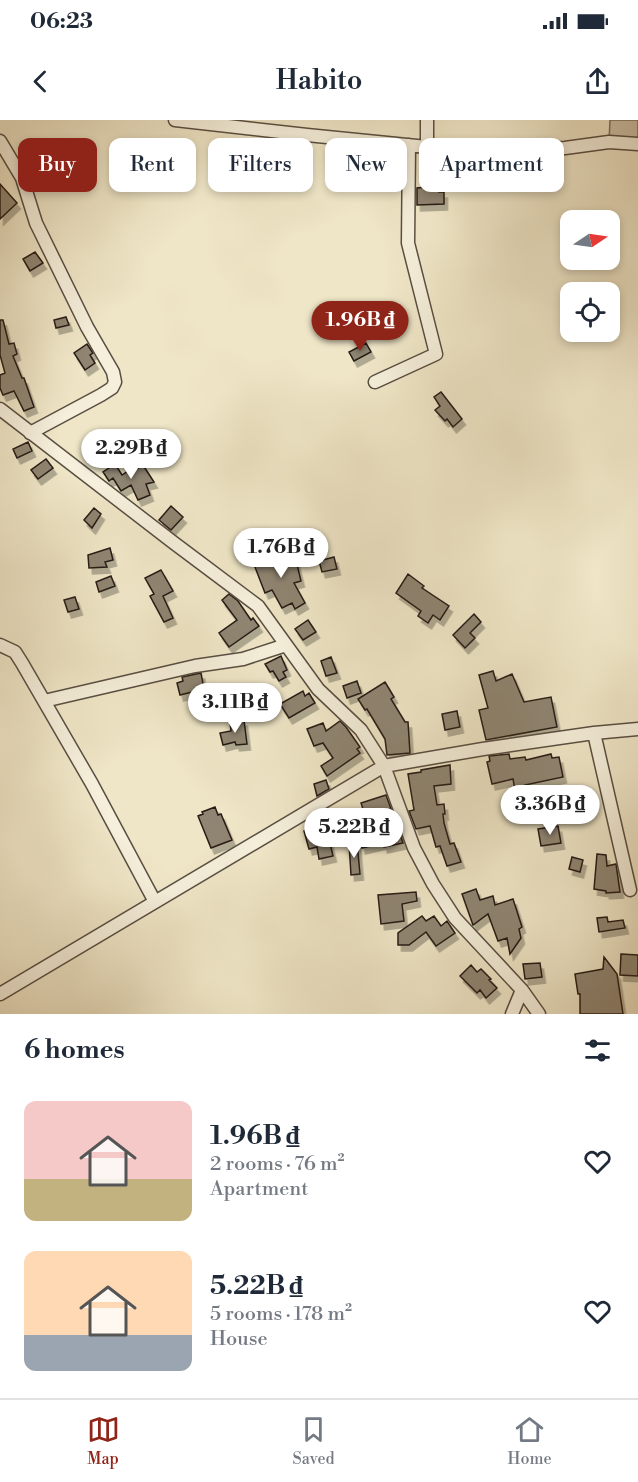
<!DOCTYPE html>
<meta charset="utf-8">
<style>
body{margin:0;font-family:"Libre Bodoni",serif;background:#f2f2f3;color:#1f2937;height:100vh;display:flex;flex-direction:column;font-size:22px;white-space:nowrap}
*{box-sizing:border-box;margin:0}
p{font-size:20px;color:#747a83}
.icon{flex:none;width:33px;height:33px;fill:none;stroke:currentColor;stroke-width:2;stroke-linecap:round;stroke-linejoin:round}
.map{position:relative;height:894px;overflow:hidden}
.drawer{display:flex;flex-direction:column;background:#fff;flex:1}
.drawer>*{flex:none}
.hud{position:absolute;left:18px;top:18px;width:603px;height:54px;display:flex;gap:12px}
.needle{width:39px;rotate:77deg}
.controls{position:absolute;left:560px;top:90px;display:grid;gap:12px}
.controls a{display:grid;place-items:center;width:60px;height:60px;border-radius:12px;background:#fff;box-shadow:0 3px 9px #0003;font-size:30px}
.price{position:absolute;translate:-50% -51px;padding:0 14px;border-radius:21px;background:#fff;color:#222;font-size:20px;line-height:39px;filter:drop-shadow(0 2px 3px #0008)}
.price::after{content:'';position:absolute;left:50%;top:36px;width:18px;height:14px;margin-left:-9px;background:inherit;clip-path:polygon(0 0,100% 0,50% 100%)}
.price.current{background:#8f2418;color:#fff}
ul{padding:0;list-style:none}
li{display:flex;align-items:center;gap:18px;height:150px;padding:0 24px}
li span{display:grid;place-items:center;flex:none;width:168px;height:120px;border-radius:12px;color:#555}
li>.icon{margin-inline-start:auto}
span .icon{width:72px;height:72px;fill:#fffc;stroke-width:1}
li b{font-size:26px}
h2{display:flex;justify-content:space-between;align-items:center;height:72px;padding:0 24px;font-size:26px}
.tag{padding:0 21px;border-radius:12px;background:#fff;box-shadow:0 3px 9px #0003;font-size:21px;line-height:54px}
.tag.current{background:#8f2418;color:#fff}
.status{display:flex;justify-content:space-between;align-items:center;height:42px;padding:0 30px;background:#fff;direction:ltr}
.status svg{height:16px;fill:currentColor}
header{display:flex;justify-content:space-between;align-items:center;height:78px;padding:0 24px;background:#fff;font-size:27px;font-weight:600}
.menu{display:flex;justify-content:space-around;align-items:center;height:84px;border-top:2px solid #e0e1e3;background:#fff;font-size:16px;color:#747a83}
.menu a{display:grid;justify-items:center;gap:3px}
.menu .current{color:#8f2418}
.map>svg:first-child{display:block}
</style>
<div class="status"><b>06:23</b><svg viewBox="0 0 49 12"><path d="M0 12V9h3v3zM5 12V6h3v6zM10 12V3h3v9zM15 12V0h3v12zM26 1h20v11H26zM47 4h2v5h-2z"/></svg></div>
<header><svg class="icon" aria-label="back" viewBox="0 0 24 24"><path d="M15 5l-7 7 7 7"/></svg>Habito<svg class="icon" aria-label="share" viewBox="0 0 24 24"><path d="M12 15V3M7 8l5-5 5 5M5 13v7h14v-7"/></svg></header>
<div class="map">
<svg width="638" height="894" viewBox="0 0 638 894">
<defs>
<filter id="shadow"><feDropShadow dx="3.5" dy="6" stdDeviation="0" flood-color="#0004"/></filter>
</defs>
<rect width="100%" height="100%" fill="#efe6c7"/>
<filter id="stains"><feTurbulence type="fractalNoise" baseFrequency=".00333" numOctaves="4"/><feColorMatrix values="0 0 0 0 .2 0 0 0 0 .09 0 0 0 0 .02 0 0 0 .5 -.17"/></filter>
<radialGradient id="worn" r=".72"><stop offset=".6" stop-color="#630" stop-opacity="0"/><stop offset="1" stop-color="#630" stop-opacity=".3"/></radialGradient>
<path fill="#cdc3a9" stroke="#7a6f5f" stroke-width="1.5" d="M610,0H638V23L609,22Z"/>
<path fill="#8f8572" stroke="#271b15" stroke-width="1.5" filter="url(#shadow)" d="M0,64L17,83L0,99Z
M439,66V72H444V84L417,85V68Z
M35,132L43,143L30,151L23,139Z
M66,197L69,205L56,208L54,200Z
M0,200H3L9,224L14,223L17,234L13,236L22,258H24L34,287L24,291L14,271L3,275L0,268V255L5,253L0,235Z
M366,223L371,232L354,241L349,232Z
M87,224L93,233L90,235L95,243L85,250L74,233Z
M441,272L462,299L453,307L447,299L445,301L435,290L440,286L434,277Z
M28,322L32,331L17,338L13,329Z
M46,339L53,348L38,359L31,350Z
M115,344L122,355L131,349L133,351L143,345L154,362L146,364L150,375L138,380L131,365L121,371L113,358L109,361L103,352Z
M171,386L183,397L171,410L159,400Z
M94,388L101,394L92,408L84,400Z
M110,428L113,440L105,442L107,447L89,448L88,435Z
M294,432L301,461L294,463L305,483L295,489L292,483L282,488L272,470L265,473L253,442L270,435L272,441Z
M334,437L337,449L322,452L319,441Z
M161,450L173,471L163,476L173,498L164,502L150,476L154,474L145,458Z
M408,454L424,466L422,468L449,486L440,500L433,495L428,503L418,496L421,491L396,473Z
M111,456L115,466L99,472L96,462Z
M229,474L238,481L251,500L253,498L259,506L229,527L219,513L237,500L222,480Z
M75,477L79,489L68,492L64,480Z
M474,494L481,502L470,513L475,518L465,528L453,515Z
M308,500L316,512L303,520L295,509Z
M281,536L287,550L283,552L286,557L279,561L273,551L270,552L265,544Z
M331,537L337,553L326,556L321,541Z
M493,551L496,561L512,554L524,582L551,577L557,607L486,620L479,590L488,588L479,555Z
M201,553L204,569L180,575L177,563L183,561L182,557Z
M357,561L361,573L347,578L343,566Z
M385,562L394,577L391,579L405,602H408L410,633L387,635L385,619L367,589L365,590L358,579Z
M303,571L305,576L309,573L315,583L289,598L280,584Z
M457,591L460,607L445,610L442,594Z
M244,600L247,624L236,625L235,622L223,625L220,613L231,611L230,602Z
M340,601L346,607L360,627L357,629L360,633L327,656L321,646L333,638L323,623L314,626L307,609L323,603L326,611Z
M509,634L510,639L525,637L526,640L551,634L552,638L559,637L563,657L525,665L526,668L515,670L513,659L492,664L487,642L490,641L489,636Z
M450,645L451,664L434,666L437,685L444,684L445,694H443L444,703L450,724L454,723L461,742L447,746L440,726L436,727L430,706L416,709L409,691L414,690L408,654L421,652V650Z
M326,660L329,669L317,676L314,664Z
M386,675L403,723L384,727L383,723L362,728L360,717L371,714L361,683Z
M215,687L218,695L221,694L232,720L211,728L198,696L203,694L202,692Z
M326,706L333,736L319,739L317,727L309,729L304,711Z
M558,706L561,723L541,726L538,709Z
M357,722L360,754L351,755L349,723Z
M597,734L606,735L607,746L616,744L620,772L606,773V771L594,769Z
M572,737L583,740L580,752L569,749Z
M476,769L480,780L493,776L495,785L513,779L522,807L519,809L521,818L510,834L507,818L498,821L488,794L473,805L462,774Z
M416,772L417,781L402,784L404,801L381,804L378,775Z
M422,796L426,801L434,796L441,806L447,801L455,813L436,826L426,812L409,825H398V813Z
M607,797L608,802L623,800L625,808L599,812L597,798Z
M621,834L638,835V856L620,855Z
M604,837L617,854L623,894H580V874H578L575,854L603,849Z
M540,843L542,857L525,859L523,844Z
M471,845L477,852L481,849L491,859L489,860L497,868L486,878L480,870L477,873L460,856Z"/>
<g fill="none" stroke-linecap="round" stroke-linejoin="round">
<defs>
<path id="minor" d="M175,0L307,15L427,27V0
M0,21L22,58L36,103L87,207L113,252L115,262L112,268L101,275L30,313
M427,27L468,30L565,28L609,22L638,24
M375,262L436,234L408,123L409,25
M0,289L174,423L258,486L318,569L361,610L384,646L414,728L433,764L455,798L522,870L539,894
M0,525L15,532L22,543L92,664L155,782
M44,581L195,546L243,539L286,525
M594,613L630,770
M0,874L384,646L483,629L594,613L638,609
M512,894L522,870"/>
</defs>
<use href="#minor" stroke="#594e42" stroke-width="15"/>
<use href="#minor" stroke="#f5efdb" stroke-width="12"/>
</g>
<rect width="100%" height="100%" filter="url(#stains)"/>
<rect width="100%" height="100%" fill="url(#worn)"/>
</svg>
<div class="controls">
<a><svg class="needle" viewBox="-14 -14 28 28"><path d="M0-13l5 13h-10z" fill="#e53935"/><path d="M0 13l5-13h-10z" fill="#747a83"/></svg></a>
<a><svg class="icon" aria-label="locate" viewBox="0 0 24 24"><circle cx="12" cy="12" r="6"/><path d="M12 2v4M12 18v4M2 12h4M18 12h4"/></svg></a>
</div>
<b class="price current" style="left:360px;top:232px">1.96B ₫</b>
<b class="price" style="left:131px;top:360px">2.29B ₫</b>
<b class="price" style="left:281px;top:459px">1.76B ₫</b>
<b class="price" style="left:235px;top:614px">3.11B ₫</b>
<b class="price" style="left:550px;top:716px">3.36B ₫</b>
<b class="price" style="left:354px;top:739px">5.22B ₫</b>
<div class="hud">
<a class="tag current">Buy</a>
<a class="tag">Rent</a>
<a class="tag">Filters</a>
<a class="tag">New</a>
<a class="tag">Apartment</a>
</div>
</div>
<section class="drawer">
<h2>6 homes<svg class="icon" aria-label="filters" viewBox="0 0 24 24"><path d="M4 7h16M4 17h16"/><circle cx="9" cy="7" r="2"/><circle cx="15" cy="17" r="2"/></svg></h2>
<ul>
<li><span style="background:linear-gradient(#f6c9c9 65%,#c2b280 0)"><svg class="icon" aria-label="home" viewBox="0 0 24 24"><path d="M3 11l9-7 9 7M6 9v11h12V9"/></svg></span><div><b>1.96B ₫</b><p>2 rooms · 76 m²</p><p>Apartment</p></div><svg class="icon" aria-label="heart" viewBox="0 0 24 24"><path d="M12 20l-8-8c-3-5 5-10 8-4 3-6 11-1 8 4z"/></svg></li>
<li><span style="background:linear-gradient(#ffd9b3 70%,#9aa5b1 0)"><svg class="icon" aria-label="home" viewBox="0 0 24 24"><path d="M3 11l9-7 9 7M6 9v11h12V9"/></svg></span><div><b>5.22B ₫</b><p>5 rooms · 178 m²</p><p>House</p></div><svg class="icon" aria-label="heart" viewBox="0 0 24 24"><path d="M12 20l-8-8c-3-5 5-10 8-4 3-6 11-1 8 4z"/></svg></li>
</ul>
</section>
<nav class="menu">
<a class="current"><svg class="icon" aria-label="map" viewBox="0 0 24 24"><path d="M3 6l6-2 6 2 6-2v14l-6 2-6-2-6 2zM9 4v14M15 6v14"/></svg>Map</a>
<a><svg class="icon" aria-label="saved" viewBox="0 0 24 24"><path d="M7 4h10v16l-5-4-5 4z"/></svg>Saved</a>
<a><svg class="icon" aria-label="home" viewBox="0 0 24 24"><path d="M3 11l9-7 9 7M6 9v11h12V9"/></svg>Home</a>
</nav>
